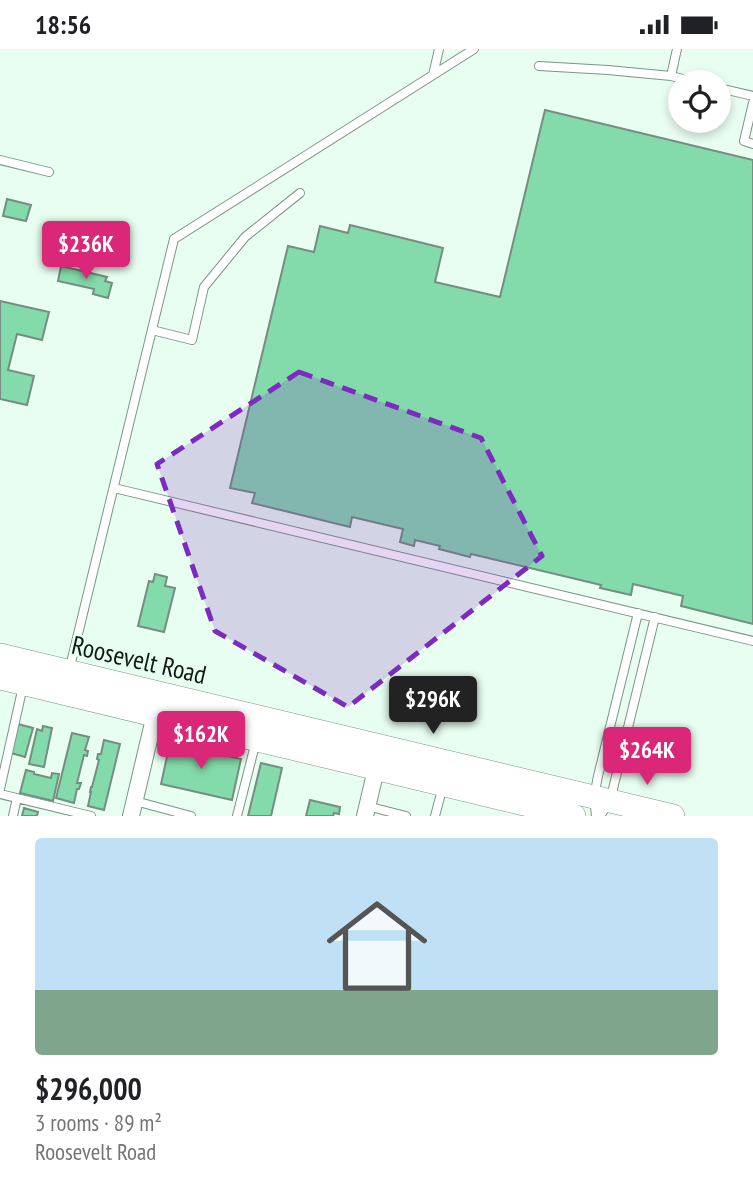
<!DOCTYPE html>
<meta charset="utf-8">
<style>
body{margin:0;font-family:"PT Sans Narrow",sans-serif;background:#f2f2f2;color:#202124;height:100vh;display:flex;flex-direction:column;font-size:26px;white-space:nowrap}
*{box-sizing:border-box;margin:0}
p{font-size:23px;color:#757577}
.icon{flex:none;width:38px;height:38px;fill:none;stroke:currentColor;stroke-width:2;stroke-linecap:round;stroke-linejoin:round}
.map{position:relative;height:767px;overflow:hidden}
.details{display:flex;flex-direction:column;background:#fff;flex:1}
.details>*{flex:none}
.tools{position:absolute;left:668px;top:21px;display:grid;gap:14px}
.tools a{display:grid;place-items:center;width:63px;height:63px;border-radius:50%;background:#fff;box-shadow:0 4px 10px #0003;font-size:35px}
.price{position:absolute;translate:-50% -60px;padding:0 16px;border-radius:7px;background:#db2777;color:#fff;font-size:23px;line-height:46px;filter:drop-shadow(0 2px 4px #0008)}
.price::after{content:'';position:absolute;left:50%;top:42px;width:21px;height:16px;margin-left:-10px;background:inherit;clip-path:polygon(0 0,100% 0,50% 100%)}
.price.active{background:#222;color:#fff}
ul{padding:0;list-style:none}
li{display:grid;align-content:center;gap:14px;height:371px;padding:0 35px}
li span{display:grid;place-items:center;height:217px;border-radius:7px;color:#555}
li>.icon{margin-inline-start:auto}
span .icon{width:126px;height:126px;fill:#fffc;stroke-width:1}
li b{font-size:30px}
.status{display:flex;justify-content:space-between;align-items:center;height:49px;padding:0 35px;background:#fff;direction:ltr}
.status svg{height:19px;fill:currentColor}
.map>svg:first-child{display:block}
</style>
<div class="status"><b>18:56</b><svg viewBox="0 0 49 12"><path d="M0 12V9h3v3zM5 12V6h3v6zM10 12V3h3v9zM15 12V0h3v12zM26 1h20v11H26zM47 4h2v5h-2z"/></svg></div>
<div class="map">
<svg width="753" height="767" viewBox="0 0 753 767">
<rect width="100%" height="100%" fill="#e8fef0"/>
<path fill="#83daaa" stroke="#758e7f" stroke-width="2" d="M545,61L753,111V575L681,557L683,547L633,535L631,546L600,539L601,536L471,505L470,508L439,500L440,497L415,491L414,497L400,493L403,480L352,468L350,478L252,454L255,444L230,439L288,197L314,203L320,177L348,184L350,176L443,199L435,233L500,248Z
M7,150L31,156L26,172L3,167Z
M61,217L107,228L105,232L112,234L108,249L93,245L94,240L58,232Z
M0,252L49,263L42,291L17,285L8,321L34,327L27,356L0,350Z
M155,525L167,528L165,537L175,539L164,583L138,577L149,532L153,533Z
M18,675L33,679L25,708L11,704Z
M43,677L52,679L44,718L29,715L37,680L42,682Z
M72,684L89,688L85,701L88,702L87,707L84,706L77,734H81L79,740H77L74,754L56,749Z
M104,691L120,695L104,761L88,757L91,743H90L91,738H92L99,711L97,710L98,705H101Z
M170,694L241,710L232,751L161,735Z
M261,714L282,719L271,767H248Z
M26,721L34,723V725L51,729L52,724L59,725L53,752L20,744Z
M310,751L340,758L339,765L334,764L333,767H306Z
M24,759L38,763L37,767H22Z"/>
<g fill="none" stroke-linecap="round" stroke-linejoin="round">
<defs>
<path id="lane" d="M539,17L608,21L671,27L677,0
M433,26L474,0
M671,27L695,33
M719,39L753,47
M753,54L744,92L753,95
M0,111L49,123
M152,281L192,291L204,238L245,188L300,144
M114,439L753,592
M69,622L174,190L433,26L439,0
M0,740L23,637
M0,745L91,767
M135,752L191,767
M367,757L406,767
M13,767L17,749
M237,767L256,692
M435,767L443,737
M596,767L594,748L598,727L638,564
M600,767L610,752L655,568"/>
<path id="street" d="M131,767L157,657
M365,767L378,712"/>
<path id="secondary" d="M0,606L673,767
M0,629L574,767"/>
</defs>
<use href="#lane" stroke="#7b9585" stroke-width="10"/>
<use href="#street" stroke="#7b9585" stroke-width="18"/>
<use href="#secondary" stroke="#7b9585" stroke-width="24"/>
<use href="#lane" stroke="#fff" stroke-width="8"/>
<use href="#street" stroke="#fff" stroke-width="16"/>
<use href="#secondary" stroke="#fff" stroke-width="23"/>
</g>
<path fill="#7b2cbf" fill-opacity="0.2" stroke="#7b2cbf" stroke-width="5" stroke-dasharray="14 9" stroke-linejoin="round" d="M299,323L481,389L542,507L348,658L215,582L157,415Z"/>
<g text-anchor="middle" stroke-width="5" stroke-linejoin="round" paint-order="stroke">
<g font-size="26" fill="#101a14" stroke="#e8fef0">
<text transform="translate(139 611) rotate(13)" y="9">Roosevelt Road</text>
</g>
</g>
</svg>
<div class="tools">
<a><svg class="icon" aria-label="locate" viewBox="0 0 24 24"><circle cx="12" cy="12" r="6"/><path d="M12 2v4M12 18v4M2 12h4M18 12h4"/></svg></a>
</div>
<b class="price" style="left:86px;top:232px">$236K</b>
<b class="price active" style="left:433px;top:687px">$296K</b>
<b class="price" style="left:201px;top:722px">$162K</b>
<b class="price" style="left:647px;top:738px">$264K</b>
</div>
<section class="details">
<ul>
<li><span style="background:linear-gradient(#bfe0f5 70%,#7fa58c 0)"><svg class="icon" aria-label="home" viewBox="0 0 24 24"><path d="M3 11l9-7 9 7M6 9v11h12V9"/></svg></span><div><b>$296,000</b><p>3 rooms · 89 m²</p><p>Roosevelt Road</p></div></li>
</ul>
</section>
